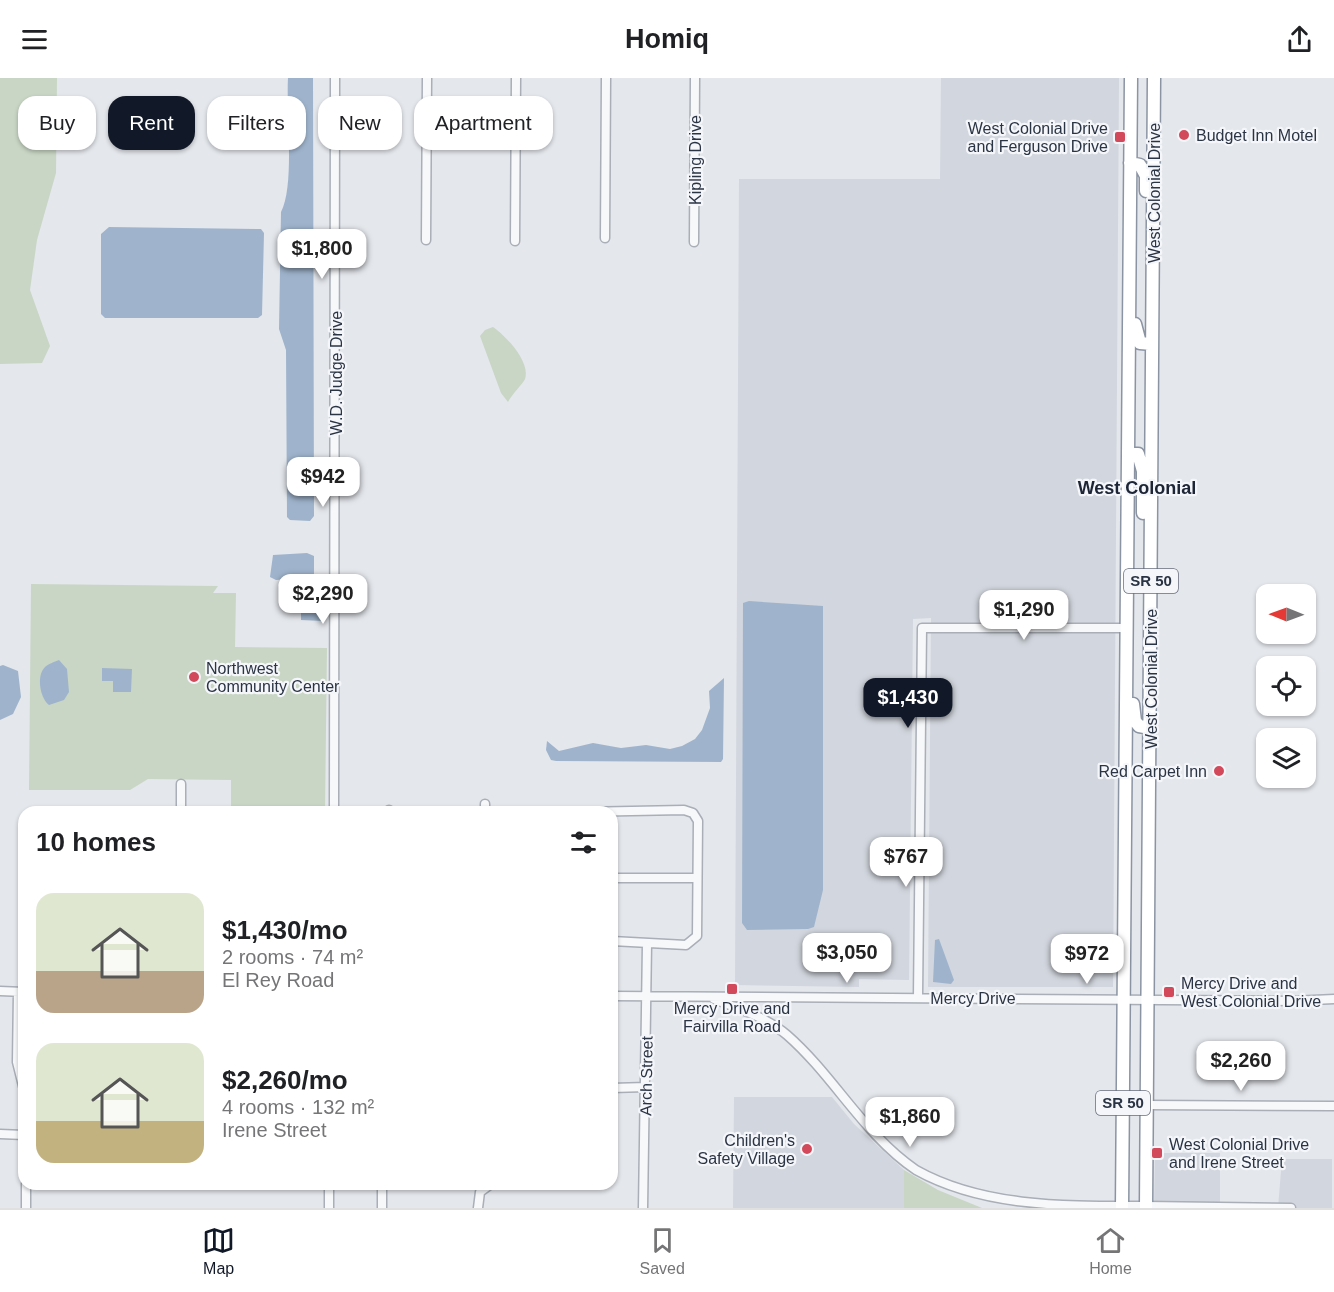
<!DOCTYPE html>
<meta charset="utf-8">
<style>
body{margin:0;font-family:Helvetica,sans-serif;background:#f6f6f6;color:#202124;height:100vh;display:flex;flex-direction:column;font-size:22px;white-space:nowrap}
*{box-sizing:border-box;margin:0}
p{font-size:20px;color:#757577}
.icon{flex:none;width:33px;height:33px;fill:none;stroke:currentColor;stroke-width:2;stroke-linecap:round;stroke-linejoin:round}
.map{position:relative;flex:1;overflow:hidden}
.side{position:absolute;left:18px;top:728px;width:600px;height:384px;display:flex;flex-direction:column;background:#fff;border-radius:18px;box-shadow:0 2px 4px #0004}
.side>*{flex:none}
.guide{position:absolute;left:18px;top:18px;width:600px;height:54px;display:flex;gap:12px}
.needle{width:39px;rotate:271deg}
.fabs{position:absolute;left:1256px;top:506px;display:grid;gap:12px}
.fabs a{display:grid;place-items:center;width:60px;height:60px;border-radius:12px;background:#fff;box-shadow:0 2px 4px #0004;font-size:30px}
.price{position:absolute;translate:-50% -51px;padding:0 14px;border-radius:12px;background:#fff;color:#222;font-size:20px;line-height:39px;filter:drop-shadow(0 2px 3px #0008)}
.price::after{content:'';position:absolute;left:50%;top:36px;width:18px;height:14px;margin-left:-9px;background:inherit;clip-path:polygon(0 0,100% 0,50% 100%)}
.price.current{background:#111827;color:#fff}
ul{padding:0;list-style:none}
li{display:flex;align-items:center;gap:18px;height:150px;padding:0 18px}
li span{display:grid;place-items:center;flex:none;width:168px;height:120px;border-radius:18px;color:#555}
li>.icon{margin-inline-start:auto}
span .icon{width:72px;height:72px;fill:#fffc;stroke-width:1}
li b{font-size:26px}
h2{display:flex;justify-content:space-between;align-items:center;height:72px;padding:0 18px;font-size:26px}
.tag{padding:0 21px;border-radius:18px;background:#fff;box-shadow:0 2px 4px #0004;font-size:21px;line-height:54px}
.tag.current{background:#111827;color:#fff}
header{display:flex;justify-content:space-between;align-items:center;height:78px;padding:0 18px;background:#fff;font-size:27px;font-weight:600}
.tabs{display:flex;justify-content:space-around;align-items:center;height:84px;border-top:2px solid #e0e0e0;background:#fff;font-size:16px;color:#757577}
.tabs a{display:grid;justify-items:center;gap:3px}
.tabs .current{color:#111827}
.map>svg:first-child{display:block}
</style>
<header><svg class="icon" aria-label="menu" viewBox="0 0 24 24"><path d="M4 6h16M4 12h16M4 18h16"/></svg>Homiq<svg class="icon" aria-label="share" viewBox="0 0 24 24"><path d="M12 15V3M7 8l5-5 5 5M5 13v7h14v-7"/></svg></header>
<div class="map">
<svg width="1334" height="1130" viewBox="0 0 1334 1130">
<rect width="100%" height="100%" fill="#e4e7ec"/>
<path fill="#d2d6de" d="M941,0H1119L1113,909H928L931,540L913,541L909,902L859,901V909L735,907L739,101H940Z
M734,1019H832L854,1046L904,1092V1130H733Z
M1155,1075H1220V1126L1154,1130Z
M1282,1081H1332V1130H1278Z"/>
<path fill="#c9d6c5" d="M0,0H57L56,95L37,162L30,212L50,268L42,285L0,286Z
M493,249C505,257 531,284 525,301C522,307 512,316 508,324L501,315L480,258L485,252Z
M31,506L218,508L213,515H236L235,569L327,570L325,733H231V702L148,701L130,712H29Z
M904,1092L938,1112L982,1130H904Z"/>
<path fill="#9fb4cc" d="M288,0H313L314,438L310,443L290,442L287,439L286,272L279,251L281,134C295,108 286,34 288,0Z
M109,149L261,151L264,155L262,237L258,240H105L101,236V156Z
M307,475L314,478V499L276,502L270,499L273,477Z
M323,523V543L301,542V524Z
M749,523L823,528V812L814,849L808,851L747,852L742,845L743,525Z
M59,582L67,591L69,614L64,622L49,627C40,620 36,598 45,589C48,586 54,584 59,582Z
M3,587L18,593L21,619L13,636L0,642V588Z
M102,590L132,591L131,614H113V603H102Z
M724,600L723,681L721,684L556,683L551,682L546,672L547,663L559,673L593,665L621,670L646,667L670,671L682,668L695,661L702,652L710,630L709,613Z
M939,861L954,902L951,906L933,904L935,862Z"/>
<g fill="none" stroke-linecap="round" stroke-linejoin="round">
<defs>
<path id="minor" d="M605,160L606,0
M426,162L427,0
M515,163L516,0
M694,164L695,0
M181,734V706
M334,734L335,0
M389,734V732
M485,734V726
M579,734L684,732L693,735L698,743L697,858L686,867L612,863
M612,800H697
M0,913L24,914
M18,914L17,984L24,1012
M612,918L1292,923L1334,921
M918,919L922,550H1127
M714,921C739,931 766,939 787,957C834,998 864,1057 916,1092C984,1130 1068,1128 1146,1128C1194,1129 1243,1129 1291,1130
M612,1010L646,1009
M1147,1027L1334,1028
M0,1056L24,1057
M26,1130V1106
M329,1130V1106
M382,1130V1106
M478,1130L480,1114L491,1106
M643,1130L647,866"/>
<path id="highway" d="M1130,85L1140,87L1146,98V113
M1135,246L1140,265L1152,266
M1128,376H1138L1143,393V435
M1133,626L1135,643L1139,648L1150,650
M1122,1130L1131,0
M1146,1130L1154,0"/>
</defs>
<use href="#minor" stroke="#a9aeb7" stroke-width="11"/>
<use href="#highway" stroke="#8b94a3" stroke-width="15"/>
<use href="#minor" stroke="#f7f8fa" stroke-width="8"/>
<use href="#highway" stroke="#fff" stroke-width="12"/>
</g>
<g fill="#d1495b" stroke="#f4f6f9" stroke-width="2">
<circle cx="1184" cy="57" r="6"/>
<rect x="1114" y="53" width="12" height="12" rx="3"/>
<circle cx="194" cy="599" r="6"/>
<circle cx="1219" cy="693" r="6"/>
<rect x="726" y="905" width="12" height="12" rx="3"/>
<rect x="1163" y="908" width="12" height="12" rx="3"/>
<circle cx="807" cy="1071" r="6"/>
<rect x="1151" y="1069" width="12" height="12" rx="3"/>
</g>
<g text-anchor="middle" stroke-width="4.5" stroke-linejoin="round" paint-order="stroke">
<g fill="#f4f6f9" stroke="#676e7b" stroke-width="1.5">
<rect x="1124" y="491" width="54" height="24" rx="4.5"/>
<rect x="1096" y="1013" width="54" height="24" rx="4.5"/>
</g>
<g font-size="15" font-weight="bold" fill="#2b3445">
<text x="1151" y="508">SR 50</text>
<text x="1123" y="1030">SR 50</text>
</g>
<g font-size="16" fill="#2b3445" stroke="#f4f6f9" text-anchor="start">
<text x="1108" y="56" text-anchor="end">West Colonial Drive<tspan x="1108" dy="18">and Ferguson Drive</tspan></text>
<text x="1196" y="63">Budget Inn Motel</text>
<text x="206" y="596">Northwest<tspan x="206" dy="18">Community Center</tspan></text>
<text x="1207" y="699" text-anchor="end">Red Carpet Inn</text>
<text x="1181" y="911">Mercy Drive and<tspan x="1181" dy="18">West Colonial Drive</tspan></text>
<text x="732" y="936" text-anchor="middle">Mercy Drive and<tspan x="732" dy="18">Fairvilla Road</tspan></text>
<text x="795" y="1068" text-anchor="end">Children's<tspan x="795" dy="18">Safety Village</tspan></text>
<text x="1169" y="1072">West Colonial Drive<tspan x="1169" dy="18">and Irene Street</tspan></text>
</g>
<g font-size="16" fill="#2b3445" stroke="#f4f6f9">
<text transform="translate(695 82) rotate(-90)" y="6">Kipling Drive</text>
<text transform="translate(1154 115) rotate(-90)" y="6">West Colonial Drive</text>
<text transform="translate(336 295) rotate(-90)" y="6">W.D. Judge Drive</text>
<text transform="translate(1151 601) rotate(-90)" y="6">West Colonial Drive</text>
<text x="973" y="926">Mercy Drive</text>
<text transform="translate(646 998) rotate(-89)" y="6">Arch Street</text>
</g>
<g font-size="18" font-weight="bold" fill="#1d2536" stroke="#f4f6f9">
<text x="1137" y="416">West Colonial</text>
</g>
</g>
</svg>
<div class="fabs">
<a><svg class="needle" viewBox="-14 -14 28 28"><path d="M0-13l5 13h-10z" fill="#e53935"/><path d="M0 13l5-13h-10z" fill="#757577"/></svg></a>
<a><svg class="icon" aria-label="locate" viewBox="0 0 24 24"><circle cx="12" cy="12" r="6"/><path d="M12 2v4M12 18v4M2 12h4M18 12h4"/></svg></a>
<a><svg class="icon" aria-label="layers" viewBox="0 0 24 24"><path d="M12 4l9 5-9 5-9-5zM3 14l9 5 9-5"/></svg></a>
</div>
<b class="price" style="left:322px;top:202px">$1,800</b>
<b class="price" style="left:323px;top:430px">$942</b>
<b class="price" style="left:323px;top:547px">$2,290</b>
<b class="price" style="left:1024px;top:563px">$1,290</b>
<b class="price current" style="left:908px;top:651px">$1,430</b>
<b class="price" style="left:906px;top:810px">$767</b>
<b class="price" style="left:847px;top:906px">$3,050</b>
<b class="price" style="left:1087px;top:907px">$972</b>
<b class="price" style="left:1241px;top:1014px">$2,260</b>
<b class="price" style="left:910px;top:1070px">$1,860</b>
<div class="guide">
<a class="tag">Buy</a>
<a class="tag current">Rent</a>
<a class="tag">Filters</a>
<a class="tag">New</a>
<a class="tag">Apartment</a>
</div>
<section class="side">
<h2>10 homes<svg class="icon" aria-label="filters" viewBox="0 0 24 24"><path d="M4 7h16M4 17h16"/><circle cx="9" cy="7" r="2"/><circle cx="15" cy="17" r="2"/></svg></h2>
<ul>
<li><span style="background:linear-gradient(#dfe7d0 65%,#b9a48a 0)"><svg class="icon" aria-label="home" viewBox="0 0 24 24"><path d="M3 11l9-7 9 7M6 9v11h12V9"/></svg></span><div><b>$1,430/mo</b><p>2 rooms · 74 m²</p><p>El Rey Road</p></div></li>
<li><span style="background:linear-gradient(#dfe7d0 65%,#c2b280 0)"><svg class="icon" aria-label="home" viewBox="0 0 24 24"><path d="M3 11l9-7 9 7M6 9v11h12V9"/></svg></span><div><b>$2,260/mo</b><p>4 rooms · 132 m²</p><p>Irene Street</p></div></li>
</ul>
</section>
</div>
<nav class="tabs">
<a class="current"><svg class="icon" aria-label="map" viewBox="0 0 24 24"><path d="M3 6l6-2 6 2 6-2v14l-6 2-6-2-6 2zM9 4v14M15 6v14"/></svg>Map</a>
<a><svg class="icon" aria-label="saved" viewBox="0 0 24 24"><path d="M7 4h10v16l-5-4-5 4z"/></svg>Saved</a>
<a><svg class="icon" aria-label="home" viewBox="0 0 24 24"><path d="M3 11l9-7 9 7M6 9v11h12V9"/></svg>Home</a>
</nav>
